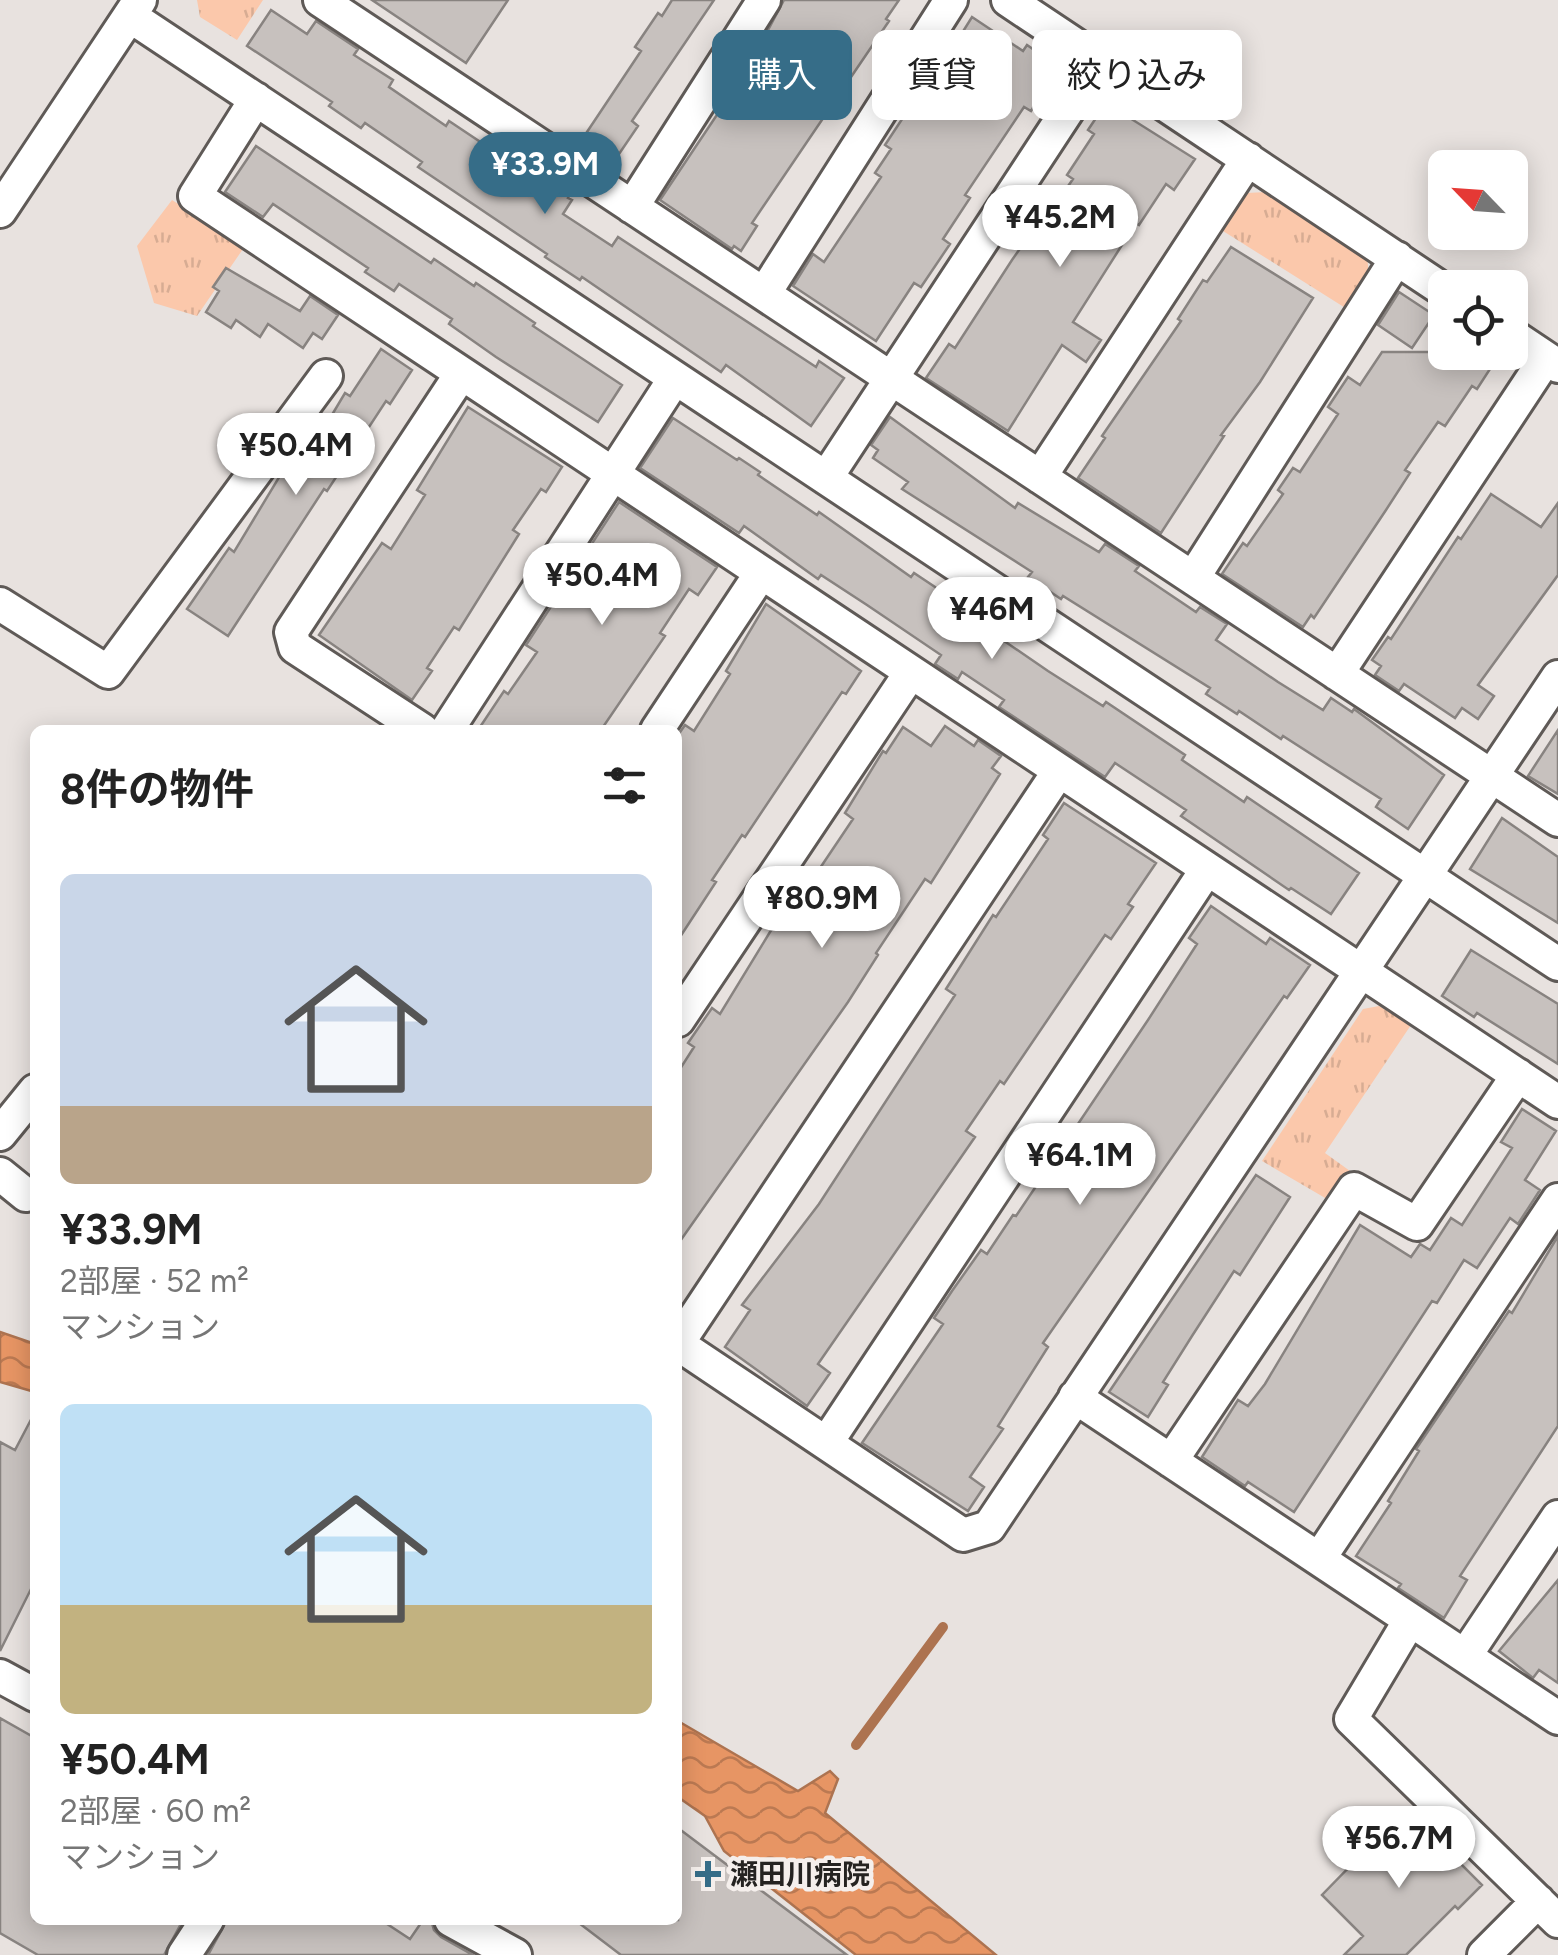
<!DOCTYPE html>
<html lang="ja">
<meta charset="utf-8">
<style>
body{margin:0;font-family:Figtree,"Noto Sans JP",sans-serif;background:#f2f2f2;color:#222;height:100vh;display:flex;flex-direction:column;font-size:38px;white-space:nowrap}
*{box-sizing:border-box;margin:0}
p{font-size:32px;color:#767676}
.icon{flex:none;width:55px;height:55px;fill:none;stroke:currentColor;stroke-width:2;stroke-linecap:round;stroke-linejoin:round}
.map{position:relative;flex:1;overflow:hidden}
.drawer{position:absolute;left:30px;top:725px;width:652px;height:1200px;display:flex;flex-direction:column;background:#fff;border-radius:15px;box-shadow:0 5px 25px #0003}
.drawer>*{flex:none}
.hud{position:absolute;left:712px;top:30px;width:695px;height:90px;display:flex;gap:20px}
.needle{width:65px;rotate:295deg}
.tools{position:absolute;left:1428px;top:150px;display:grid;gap:20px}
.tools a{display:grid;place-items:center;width:100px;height:100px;border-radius:15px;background:#fff;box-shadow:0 5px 25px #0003;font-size:50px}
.price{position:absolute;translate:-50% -85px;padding:0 22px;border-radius:35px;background:#fff;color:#222;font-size:32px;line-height:65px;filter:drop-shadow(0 2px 5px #0008)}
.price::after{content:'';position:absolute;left:50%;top:60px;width:30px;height:22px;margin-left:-15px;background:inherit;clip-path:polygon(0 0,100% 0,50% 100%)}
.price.current{background:#366d88;color:#fff}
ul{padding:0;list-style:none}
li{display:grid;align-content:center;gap:20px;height:530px;padding:0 30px}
li span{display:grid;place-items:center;height:310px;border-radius:15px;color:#555}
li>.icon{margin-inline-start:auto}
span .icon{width:180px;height:180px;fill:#fffc;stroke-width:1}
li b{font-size:42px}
h2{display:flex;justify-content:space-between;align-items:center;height:120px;padding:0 30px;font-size:42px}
.chip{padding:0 35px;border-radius:15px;background:#fff;box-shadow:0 5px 25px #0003;font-size:35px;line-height:90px}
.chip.current{background:#366d88;color:#fff}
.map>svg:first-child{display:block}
</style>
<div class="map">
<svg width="1558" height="1955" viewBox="0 0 1558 1955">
<defs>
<pattern id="park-tufts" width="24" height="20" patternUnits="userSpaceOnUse" patternTransform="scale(2.5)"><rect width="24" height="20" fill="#fbc8ab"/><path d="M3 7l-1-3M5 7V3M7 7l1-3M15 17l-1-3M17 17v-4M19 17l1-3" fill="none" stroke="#d7ac93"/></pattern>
<pattern id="water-waves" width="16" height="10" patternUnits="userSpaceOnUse" patternTransform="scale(2.5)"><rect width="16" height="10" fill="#e79564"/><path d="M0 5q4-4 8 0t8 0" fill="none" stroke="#bb7952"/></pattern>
</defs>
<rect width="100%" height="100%" fill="#e8e2df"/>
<path fill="url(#park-tufts)" d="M197,0H263L237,40L200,17Z
M1266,192L1367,256L1369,275L1347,309L1223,231L1247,193Z
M172,200L245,246L197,316L154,303L137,246Z
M1379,1006L1411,1025L1325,1153L1350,1171L1332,1202L1262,1161L1363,1009Z"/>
<path fill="url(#water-waves)" stroke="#ad7350" stroke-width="2.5" d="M0,1332L35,1344V1392L0,1382Z
M678,1721L798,1791L830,1771L838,1779L825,1813L996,1955H856L724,1851L705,1816L678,1797Z"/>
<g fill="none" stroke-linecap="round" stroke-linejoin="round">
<path stroke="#ad7350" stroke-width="10" d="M856,1745L943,1627"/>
</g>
<path fill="#c7c1be" stroke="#888380" stroke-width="2.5" d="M372,0H508L466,63Z
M672,0H714L632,121L638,126L619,154L587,132L641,51L635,47L658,13L662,16Z
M784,0H899L886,19L889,21L752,223L757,226L741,251L734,246L732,249L660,200L771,34L767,32Z
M271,10L307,34L316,21L358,49L354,55L393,80L389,87L446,126L449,121L494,151L500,144L572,191L568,198L572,200L563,214L612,246L618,237L816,367L819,361L844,378L811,426L726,365L721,372L582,277L580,280L545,257L547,254L418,167L422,162L365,123L361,128L329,106L332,102L247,46Z
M972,17L1023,51L1027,45L1056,65L1040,88L1044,90L1031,111L1024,107L965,195L970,198L943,239L950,244L921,287L914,283L876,341L793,286L813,254L824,262L881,177L875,173L891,149L885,145L910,107L914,110Z
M1106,103L1195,159L1174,190L1166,184L1139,225L1136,223L1073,322L1101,340L1086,362L1062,345L1008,431L926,378L949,344L955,348L1012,260L1038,223L1041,225L1073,179L1067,175L1094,134L1088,130Z
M256,146L431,263L434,259L474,286L476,283L535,323L533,326L622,385L598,422L496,357L449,324L452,319L399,284L394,291L365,272L368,268L273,204L263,217L225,192Z
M1231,247L1313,298L1260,382L1221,435L1224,436L1161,533L1078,478L1105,438L1102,436L1181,321L1178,319L1203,280L1207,282Z
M226,268L300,311L310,296L338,315L322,339L313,333L303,348L268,324L260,337L236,320L231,328L206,312L219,291L213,287Z
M1399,292L1434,315L1412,348L1378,325Z
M381,349L412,370L390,404L386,401L327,491L324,489L228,636L187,609L229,548L234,552L284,469L295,477L345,393L350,396Z
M1382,352H1501L1477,389L1472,386L1445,426L1438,422L1405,470L1410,473L1386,510L1314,618L1311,615L1303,627L1222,574L1243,543L1247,546L1283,494L1278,490L1293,468L1300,472L1338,414L1328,407L1348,377L1360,385Z
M468,407L562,467L546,492L541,489L513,530L519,534L459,630L454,627L427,668L432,671L412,700L319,635L382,543L391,549L425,495L417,490Z
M890,417L1015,508L1018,503L1099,552L1105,544L1139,566L1135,571L1196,612L1200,607L1227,624L1216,640L1278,682L1323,710L1331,698L1352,712L1354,709L1444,775L1408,829L1376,807L1381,799L1283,736L1281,739L1239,711L1237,714L1206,694L1210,688L1063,596L1061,599L1028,577L1032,572L902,489L908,482L873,458L878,450L871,445Z
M673,418L737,460L739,458L760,472L758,475L817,515L819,512L911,577L914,573L959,603L961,601L988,619L985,623L996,631L994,634L1048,671L1103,706L1106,702L1185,755L1182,760L1244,802L1247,797L1359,873L1331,914L1291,888L1289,890L1181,816L1186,810L1115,763L1105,777L999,707L1004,700L962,672L958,679L935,664L941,655L867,605L821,575L818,579L744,526L739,533L640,468Z
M1491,494L1541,527L1558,503V575L1478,685L1494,696L1478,719L1462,708L1455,718L1404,684L1399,691L1375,675L1381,666L1372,660L1388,637L1391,639L1458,537L1461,539Z
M619,502L717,567L698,595L689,589L660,633L665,636L601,730H478L504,691L508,694L537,652L526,645Z
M766,604L861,671L846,694L842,692L745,837L742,835L712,880L716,882L678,940V735L685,725L694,731L730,674L726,671Z
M945,726L974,746L978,740L1001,756L992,768L1000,774L931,883L925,879L876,953L878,955L848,1002L678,1244V1072L694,1047L688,1043L712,1008L720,1014L770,932L805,880L810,883L853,819L845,813L883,751L886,753L903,727L931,746Z
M1558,730V794L1528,776Z
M1064,803L1156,863L1128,904L1133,907L1111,939L1105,935L1004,1084L1000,1081L966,1131L975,1137L818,1364L830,1373L807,1406L725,1347L750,1310L742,1305L819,1204L955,995L946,989L993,915L996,917L1048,839L1043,835Z
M1502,818L1558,857V923L1470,869Z
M1211,906L1266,944L1270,938L1310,965L1287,998L1284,996L1043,1343L1048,1347L998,1426L1003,1429L970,1477L984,1487L968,1511L862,1443L943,1324L934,1318L952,1291L981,1250L987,1254L1013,1215L1016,1216L1148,1020L1197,944L1189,938Z
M1471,950L1558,1004V1064L1477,1013L1474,1017L1442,996Z
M1522,1109L1556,1131L1525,1180L1540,1190L1518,1224L1510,1218L1477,1268L1464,1260L1437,1303L1432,1301L1294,1512L1248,1482L1245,1486L1202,1457L1238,1400L1248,1406L1265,1384L1360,1225L1411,1257L1420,1244L1430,1250L1451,1218L1462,1225L1512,1148L1501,1142Z
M1256,1175L1290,1197L1240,1275L1234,1271L1192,1336L1163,1382L1168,1385L1148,1417L1109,1392Z
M1558,1236V1426L1460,1576L1467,1580L1444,1618L1398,1588L1401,1584L1356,1556L1391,1503L1388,1501L1419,1451L1416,1449L1509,1311L1512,1313Z
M35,1412V1581L0,1651V1442L15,1450Z
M1558,1580V1683L1539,1670L1533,1678L1499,1651Z
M0,1718L35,1738V1920H183L164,1955H38L0,1933Z
M1401,1814L1448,1863L1454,1857L1482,1885L1458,1909L1455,1906L1406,1955H1344L1363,1936L1322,1895Z
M678,1828L847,1955H621L575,1920H678Z
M227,1920H381L410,1939L423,1920H431L434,1930L441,1937L473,1955H208Z"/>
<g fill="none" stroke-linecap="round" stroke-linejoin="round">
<defs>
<path id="minor" d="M320,0L1558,820
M1008,0L1445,291
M130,16L1558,964
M256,99L195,196L1558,1102
M632,207L764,0
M0,211L140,0
M764,294L951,0
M1510,334L1558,366
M1040,477L1248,159
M826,478L1100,61
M1193,578L1397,258
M0,604L108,672L326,376
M1337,674L1546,358
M422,730L295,647L291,632L461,374
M447,730L675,378
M657,730L761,573
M678,1020L911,672
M0,1134L35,1091
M0,1174L26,1195
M678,1343L1059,771
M678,1344L963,1535L989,1527L1558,677
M1075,1397L1558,1718
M827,1442L1207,869
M1171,1461L1354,1189L1417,1224L1518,1075
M1319,1559L1558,1200
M1410,1620L1351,1719L1558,1921
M1465,1656L1558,1517
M0,1676L35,1695
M451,1920L515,1955
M184,1955L207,1920
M1484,1955L1538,1901"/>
</defs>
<use href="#minor" stroke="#5f5a57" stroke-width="38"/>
<use href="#minor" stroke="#fff" stroke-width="32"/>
</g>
<path fill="#366d88" stroke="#f5efec" stroke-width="4" d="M703 1859h10v10h10v10h-10v10h-10v-10h-10v-10h10z"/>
<g text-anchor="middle" stroke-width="9" stroke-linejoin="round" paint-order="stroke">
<g font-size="28" font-weight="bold" fill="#252321" stroke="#f5efec" text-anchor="start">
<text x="730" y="1884">瀬田川病院</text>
</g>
</g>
</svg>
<div class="tools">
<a><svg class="needle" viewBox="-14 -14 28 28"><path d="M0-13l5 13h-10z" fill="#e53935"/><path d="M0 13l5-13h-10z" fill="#767676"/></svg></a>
<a><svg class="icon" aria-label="locate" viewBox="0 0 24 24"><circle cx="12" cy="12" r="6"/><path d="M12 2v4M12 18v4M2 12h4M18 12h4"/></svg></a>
</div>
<b class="price current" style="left:545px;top:217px">¥33.9M</b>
<b class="price" style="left:1060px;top:270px">¥45.2M</b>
<b class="price" style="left:296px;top:498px">¥50.4M</b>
<b class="price" style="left:602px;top:628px">¥50.4M</b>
<b class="price" style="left:992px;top:662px">¥46M</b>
<b class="price" style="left:822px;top:951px">¥80.9M</b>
<b class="price" style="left:1080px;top:1208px">¥64.1M</b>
<b class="price" style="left:1399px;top:1891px">¥56.7M</b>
<div class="hud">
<a class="chip current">購入</a>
<a class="chip">賃貸</a>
<a class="chip">絞り込み</a>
</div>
<section class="drawer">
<h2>8件の物件<svg class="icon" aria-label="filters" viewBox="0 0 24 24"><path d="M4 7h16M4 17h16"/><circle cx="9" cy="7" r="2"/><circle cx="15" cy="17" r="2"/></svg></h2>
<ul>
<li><span style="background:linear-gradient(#c9d6e8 75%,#b9a48a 0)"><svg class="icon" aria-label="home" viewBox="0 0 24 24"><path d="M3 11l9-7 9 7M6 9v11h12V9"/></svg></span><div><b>¥33.9M</b><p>2部屋 · 52 m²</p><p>マンション</p></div></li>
<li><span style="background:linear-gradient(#bfe0f5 65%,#c2b280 0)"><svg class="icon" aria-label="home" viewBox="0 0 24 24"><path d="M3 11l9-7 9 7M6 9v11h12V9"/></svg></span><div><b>¥50.4M</b><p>2部屋 · 60 m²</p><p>マンション</p></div></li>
</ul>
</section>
</div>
